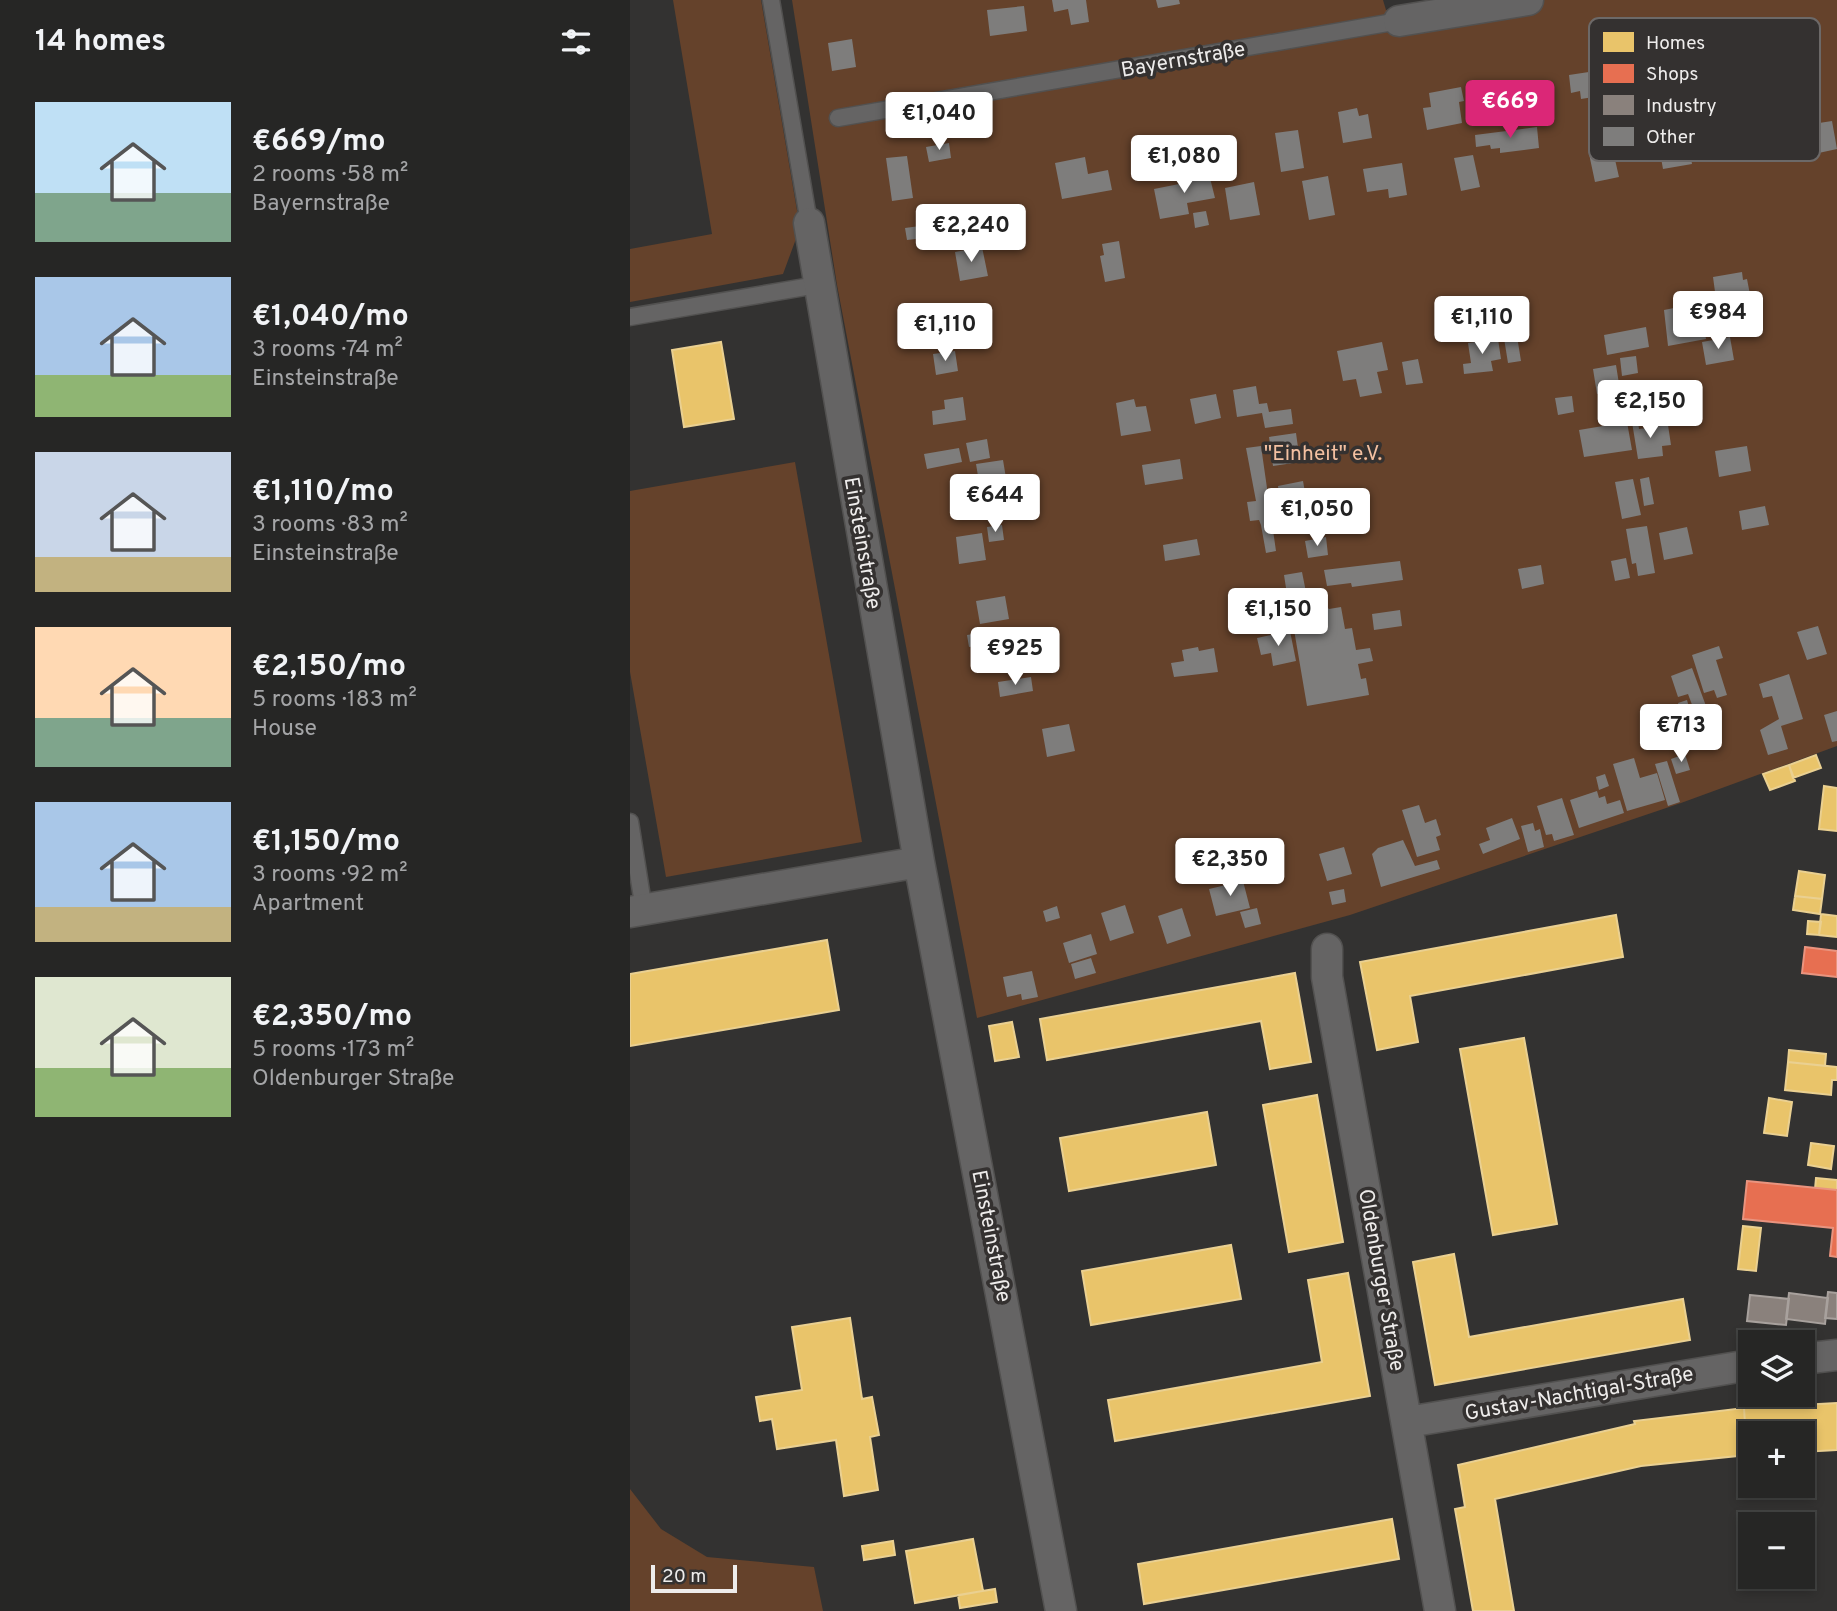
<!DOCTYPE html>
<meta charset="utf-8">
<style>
body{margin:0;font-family:Overpass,sans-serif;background:#323232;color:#f1f3f6;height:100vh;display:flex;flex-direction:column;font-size:26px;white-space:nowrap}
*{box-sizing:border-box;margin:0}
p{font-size:23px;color:#a4a5a7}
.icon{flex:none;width:38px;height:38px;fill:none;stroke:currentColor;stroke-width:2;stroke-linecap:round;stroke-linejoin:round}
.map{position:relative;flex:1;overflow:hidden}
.drawer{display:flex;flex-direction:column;background:#262625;width:630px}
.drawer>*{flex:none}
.controls{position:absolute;left:1108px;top:1330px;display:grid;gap:14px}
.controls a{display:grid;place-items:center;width:77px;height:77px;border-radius:0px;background:#262625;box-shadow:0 4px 10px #0003,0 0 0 2px #424342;font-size:35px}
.scale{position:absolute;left:21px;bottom:18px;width:86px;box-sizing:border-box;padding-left:7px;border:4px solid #eeeceb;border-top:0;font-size:19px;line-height:24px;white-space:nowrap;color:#eeeceb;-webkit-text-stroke:5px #343130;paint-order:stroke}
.price{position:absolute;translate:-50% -60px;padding:0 16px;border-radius:7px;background:#fff;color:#222;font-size:23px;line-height:46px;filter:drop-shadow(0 2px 4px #0008)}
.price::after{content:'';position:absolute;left:50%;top:42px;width:21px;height:16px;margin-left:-10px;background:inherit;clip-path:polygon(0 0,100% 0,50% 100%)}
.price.selected{background:#db2777;color:#fff}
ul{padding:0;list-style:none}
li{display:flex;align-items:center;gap:21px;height:175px;padding:0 35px}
li span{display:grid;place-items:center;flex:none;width:196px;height:140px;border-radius:0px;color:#555}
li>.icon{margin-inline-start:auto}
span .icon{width:84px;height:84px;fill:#fffc;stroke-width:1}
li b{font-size:30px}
h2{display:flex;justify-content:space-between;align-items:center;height:84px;padding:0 35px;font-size:30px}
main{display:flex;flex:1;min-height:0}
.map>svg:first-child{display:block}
</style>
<main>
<section class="drawer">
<h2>14 homes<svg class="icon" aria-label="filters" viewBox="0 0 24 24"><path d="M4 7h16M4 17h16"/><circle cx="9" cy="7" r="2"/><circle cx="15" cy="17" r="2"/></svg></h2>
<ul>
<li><span style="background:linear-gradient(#bfe0f5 65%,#7fa58c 0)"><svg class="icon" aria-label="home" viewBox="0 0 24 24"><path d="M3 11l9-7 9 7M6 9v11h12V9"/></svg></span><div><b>€669/mo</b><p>2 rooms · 58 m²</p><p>Bayernstraße</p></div></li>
<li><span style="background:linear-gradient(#a9c7e8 70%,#8fb573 0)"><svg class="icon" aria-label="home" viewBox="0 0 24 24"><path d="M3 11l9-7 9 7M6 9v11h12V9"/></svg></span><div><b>€1,040/mo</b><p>3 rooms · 74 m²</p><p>Einsteinstraße</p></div></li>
<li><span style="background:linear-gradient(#c9d6e8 75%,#c2b280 0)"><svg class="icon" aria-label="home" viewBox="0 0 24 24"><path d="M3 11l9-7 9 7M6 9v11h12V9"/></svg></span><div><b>€1,110/mo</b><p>3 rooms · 83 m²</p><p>Einsteinstraße</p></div></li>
<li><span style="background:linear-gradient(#ffd9b3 65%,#7fa58c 0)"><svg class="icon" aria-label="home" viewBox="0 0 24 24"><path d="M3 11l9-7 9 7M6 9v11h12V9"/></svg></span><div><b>€2,150/mo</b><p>5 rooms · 183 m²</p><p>House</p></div></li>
<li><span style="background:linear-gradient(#a9c7e8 75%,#c2b280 0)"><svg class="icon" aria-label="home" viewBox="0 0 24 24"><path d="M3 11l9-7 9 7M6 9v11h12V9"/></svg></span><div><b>€1,150/mo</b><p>3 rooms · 92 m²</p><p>Apartment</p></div></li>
<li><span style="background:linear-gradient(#dfe7d0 65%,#8fb573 0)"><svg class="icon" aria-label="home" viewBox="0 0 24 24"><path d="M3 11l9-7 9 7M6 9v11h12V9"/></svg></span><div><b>€2,350/mo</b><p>5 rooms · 173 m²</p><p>Oldenburger Straße</p></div></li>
</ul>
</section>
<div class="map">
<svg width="1207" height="1611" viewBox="0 0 1207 1611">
<rect width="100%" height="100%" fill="#333231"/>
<path fill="#65422b" d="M43,0H131L170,228L153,274L0,302V249L82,234Z
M162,0H753L756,10L841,0H1207V746L1051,803L720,915L347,1018L207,285Z
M165,462L232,842L36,877L0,672V491Z
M0,1489L31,1529L77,1557L184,1567L193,1611H0Z"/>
<path fill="#e9c46a" stroke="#ead091" stroke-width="2" d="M91,342L104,419L54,427L42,350Z
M1186,755L1191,768L1163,778L1159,765Z
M1159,765L1165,781L1140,790L1133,774Z
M1194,786L1207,788V831L1189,829Z
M1169,871L1195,875L1192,899L1165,896Z
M1165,896L1192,899L1190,914L1163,910Z
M1191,914L1207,916V937L1189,935Z
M986,915L993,957L780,996L788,1042L747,1050L730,962Z
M1178,921L1191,922L1189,935L1177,934Z
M197,940L209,1010L0,1046V974Z
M665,973L681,1062L640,1069L631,1021L417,1060L410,1019Z
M382,1022L389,1057L365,1061L359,1026Z
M894,1038L927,1224L863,1235L830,1049Z
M1159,1050L1196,1054L1195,1066L1158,1062Z
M1158,1062L1207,1067V1080H1202L1201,1095L1155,1090Z
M687,1095L713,1242L659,1252L633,1105Z
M1139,1098L1162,1102L1157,1136L1134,1133Z
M577,1112L586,1165L439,1191L430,1138Z
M1181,1143L1204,1146L1201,1169L1178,1165Z
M1186,1178L1207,1180V1191L1185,1189Z
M1113,1226L1131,1228L1126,1271L1108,1269Z
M601,1245L611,1299L461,1325L452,1271Z
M824,1254L839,1337L1053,1299L1060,1340L805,1385L783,1262Z
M718,1273L740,1396L485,1441L478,1400L692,1362L678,1280Z
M220,1318L232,1399L242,1397L249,1435L240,1437L248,1490L214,1496L206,1440L147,1449L142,1419L130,1421L126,1397L172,1390L162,1327Z
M1207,1403V1450L1172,1452V1433H1120V1455H1117L1114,1408Z
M1114,1408L1117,1455L1011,1466L865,1499L884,1611H843L825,1509L835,1507L828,1465L1005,1424L1004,1421Z
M762,1519L769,1559L514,1604L508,1564Z
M343,1539L353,1591L285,1603L276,1551Z
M263,1541L265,1555L234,1560L232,1546Z
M365,1589L367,1602L330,1608L328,1595Z"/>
<path fill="#e76f51" stroke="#e9947f" stroke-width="2" d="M1175,947L1207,951V977L1172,973Z
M1117,1181L1207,1190V1257L1200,1256L1203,1228L1113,1219Z"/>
<path fill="#8a817c" stroke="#a8a19d" stroke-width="2" d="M1198,1292L1207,1293V1319L1195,1318Z
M1159,1293L1198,1298L1195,1324L1156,1319Z
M1120,1295L1159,1299L1156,1325L1117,1321Z"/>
<path fill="#7e7d7c" d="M422,0H456L459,22L441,25L438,9L424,12Z
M526,0H549L550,4L528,8Z
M394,6L397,31L360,36L357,10Z
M222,39L226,67L202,71L198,43Z
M972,70L976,95L951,99L950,91L941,93L939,75Z
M831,87L834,101L829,102L832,123L797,130L793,108L801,107L799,93Z
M881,92L883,103L898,100L901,117L874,123L868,95Z
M727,108L729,116L738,114L742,138L713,143L708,112Z
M1054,117L1062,164L1033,169L1027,136L1042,133L1039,119Z
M1202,121L1207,149L1184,154L1179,131L1189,129V123Z
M907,127L909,148L870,153V148L861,149L860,145L846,147L845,135Z
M978,129L989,177L965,182L958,149L963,148L959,133Z
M668,130L674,168L651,172L645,133Z
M592,142L596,162L569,167L566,146Z
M319,143L321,158L299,162L296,147Z
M538,148L542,175L518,178L515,150Z
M843,155L850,187L831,191L824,158Z
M277,156L283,198L262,201L256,158Z
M455,157L458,174L478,170L482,190L432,199L425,163Z
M772,163L777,195L759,198L758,189L737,192L733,169Z
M578,170L585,198L557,203L559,214L530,219L524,189L559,182L557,174Z
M698,176L705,215L679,220L672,181Z
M624,182L630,215L600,220L595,188Z
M576,211L579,225L565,228L563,213Z
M328,213L330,230L318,232V235L277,240L275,228L290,226L289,218Z
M489,241L495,278L475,282L470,256L474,255L472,244Z
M352,247L358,276L330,281L325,252Z
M1112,272L1113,280L1117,279L1123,310L1107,312L1111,332L1091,336L1083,277Z
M1069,303L1076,339L1038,346L1034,310Z
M332,309L335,328L291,333L289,321L299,319L298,315Z
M1016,327L1019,347L977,355L974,335Z
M886,330L891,361L878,363L873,332Z
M1100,337L1104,360L1076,365L1072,342Z
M868,339L871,359L861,361L863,371L834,374L833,364L841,363L838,343Z
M752,342L758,370L747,372L752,393L730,397L726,379L713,381L707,351Z
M325,351L328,371L306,375L303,354Z
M1006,356L1008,373L992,376L990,358Z
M788,359L793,383L776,385L772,362Z
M986,365L990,390L967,394L963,369Z
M626,386L629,404L637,403L639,412L661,409L663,424L635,428L632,413L607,417L603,390Z
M586,394L591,418L565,424L560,399Z
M942,396L944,412L928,415L925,398Z
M333,397L336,420L303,425L302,411L315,409L314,400Z
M504,399L506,407L516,406L521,431L491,436L486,403Z
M1007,415L1009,429L1038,425L1041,445L1032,446L1033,456L1008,459L1001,416Z
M997,422L1002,450L954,457L949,430Z
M666,433L670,462L643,466L639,437Z
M357,439L360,458L340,462L336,443Z
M631,446L646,551L636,553L631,525L629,520L620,521L617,502L626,501L616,448Z
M1117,446L1121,471L1089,477L1085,451Z
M329,448L332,462L297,469L294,454Z
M550,459L553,479L515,485L512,465Z
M373,460L377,484L350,488L346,464Z
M1019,477L1024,504L1014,506L1010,479Z
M1003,479L1011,515L992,519L985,482Z
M673,481L676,498L650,502L648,486Z
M1135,506L1139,525L1112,530L1109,511Z
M372,525L374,540L359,542L357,527Z
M1017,526L1025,573L1008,576L1006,563L1002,564L996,529Z
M1057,527L1063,554L1034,560L1029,533Z
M352,533L356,560L329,564L326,537Z
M696,537L698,555L678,558L675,541Z
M567,539L570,555L535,561L533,545Z
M996,558L1000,578L985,581L981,561Z
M770,561L773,580L722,587L721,583L697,586L694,570Z
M911,565L914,584L892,589L888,569Z
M672,572L676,592L693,589L696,606L699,609L711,607L715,629L722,628L726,650L740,648L743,661L728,664L731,679L736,678L739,695L677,706L661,612L628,618L623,594L656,588L654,575Z
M375,596L379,619L350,624L346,601Z
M770,610L772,626L744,630L742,614Z
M1188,626L1197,654L1177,660L1167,632Z
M381,628L383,641L339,647L337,635Z
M660,631L666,661L643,666L641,653L631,655L627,638Z
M1089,646L1093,658L1086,660L1097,695L1087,698L1084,690L1074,693L1062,655Z
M568,647L569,651L584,648L588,672L544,677L541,663L554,661L552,650Z
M1062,668L1076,706L1064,710L1058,694L1048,697L1041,676Z
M1159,674L1173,719L1151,726L1158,749L1138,755L1130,730L1149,719L1142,696L1133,698L1129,684Z
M401,677L403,691L370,697L368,682Z
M1057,700L1064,726L1055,729L1048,703Z
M1207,711V741L1202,742L1194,715Z
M439,724L445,751L417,757L412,729Z
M1055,754L1060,770L1046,774L1041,759Z
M1004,758L1010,778L1027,773L1035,800L997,811L983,764Z
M1037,761L1050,802L1038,806L1025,764Z
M975,774L979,786L969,790L966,777Z
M967,791L969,798L975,796L977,804L990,800L994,813L949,828L940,800Z
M932,798L944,835L924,841L922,834L916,835L907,806Z
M789,805L795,823L806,819L811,835L806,837L810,850L787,857L772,810Z
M882,818L890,839L853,854L849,844L860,840L856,828Z
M903,823L905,831L910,829L914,847L898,852L891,826Z
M773,840L785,866L807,860L810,869L751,887L742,854L748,848Z
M714,847L722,874L697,881L689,854Z
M613,881L620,908L586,916L579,889Z
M714,889L716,902L702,905L699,892Z
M495,905L504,933L480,941L471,913Z
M427,906L430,918L416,922L413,911Z
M552,908L561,936L537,944L528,916Z
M627,908L631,924L615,928L610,912Z
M461,934L467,954L439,963L433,943Z
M461,958L466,973L445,979L441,964Z
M402,971L408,997L392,1000L391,994L377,997L373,977Z"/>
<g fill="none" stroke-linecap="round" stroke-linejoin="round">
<defs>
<path id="service" d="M141,0L179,223
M208,118L769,21
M0,317L187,285
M0,822L14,910"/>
<path id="minor" d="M769,21L898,0
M179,223L289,862L431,1611
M0,912L289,862
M697,949V977L810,1611
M1172,1359L1207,1355
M778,1422L1120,1365"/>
</defs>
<use href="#service" stroke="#525150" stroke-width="19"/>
<use href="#minor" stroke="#525150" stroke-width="33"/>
<use href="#service" stroke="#656464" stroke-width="16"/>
<use href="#minor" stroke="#656464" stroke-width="30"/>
</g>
<g text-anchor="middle" stroke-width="7" stroke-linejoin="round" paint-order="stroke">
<g font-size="21" fill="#eeeceb" stroke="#343130">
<text transform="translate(553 59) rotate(-10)" y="7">Bayernstraße</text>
<text transform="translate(233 543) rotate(80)" y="7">Einsteinstraße</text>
<text transform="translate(362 1236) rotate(79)" y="7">Einsteinstraße</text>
<text transform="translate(752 1280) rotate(80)" y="7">Oldenburger Straße</text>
<text transform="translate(949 1393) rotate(-10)" y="7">Gustav-Nachtigal-Straße</text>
</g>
<g font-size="21" fill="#f3c0a1" stroke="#343130">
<text x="693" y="460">"Einheit" e.V.</text>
</g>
</g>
<rect x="959" y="18" width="231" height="143" rx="10" fill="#343130" stroke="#6c6968" stroke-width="2"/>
<rect x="973" y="32" width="31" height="20" fill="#e9c46a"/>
<rect x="973" y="64" width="31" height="19" fill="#e76f51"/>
<rect x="973" y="95" width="31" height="20" fill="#8a817c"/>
<rect x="973" y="127" width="31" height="19" fill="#7e7d7c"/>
<g font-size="19" fill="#eeeceb">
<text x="1016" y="49">Homes</text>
<text x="1016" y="80">Shops</text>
<text x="1016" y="112">Industry</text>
<text x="1016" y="143">Other</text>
</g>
</svg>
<div class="controls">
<a><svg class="icon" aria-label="layers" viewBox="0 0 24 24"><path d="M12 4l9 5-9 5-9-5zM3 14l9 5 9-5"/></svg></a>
<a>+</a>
<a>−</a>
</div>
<div class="scale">20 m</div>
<b class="price selected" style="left:880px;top:140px">€669</b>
<b class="price" style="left:309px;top:152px">€1,040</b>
<b class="price" style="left:554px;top:195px">€1,080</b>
<b class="price" style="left:341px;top:264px">€2,240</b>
<b class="price" style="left:1088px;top:351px">€984</b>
<b class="price" style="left:852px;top:356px">€1,110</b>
<b class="price" style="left:315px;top:363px">€1,110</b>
<b class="price" style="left:1020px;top:440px">€2,150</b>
<b class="price" style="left:365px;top:534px">€644</b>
<b class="price" style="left:687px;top:548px">€1,050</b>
<b class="price" style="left:648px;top:648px">€1,150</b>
<b class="price" style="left:385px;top:687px">€925</b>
<b class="price" style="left:1051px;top:764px">€713</b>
<b class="price" style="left:600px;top:898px">€2,350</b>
</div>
</main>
